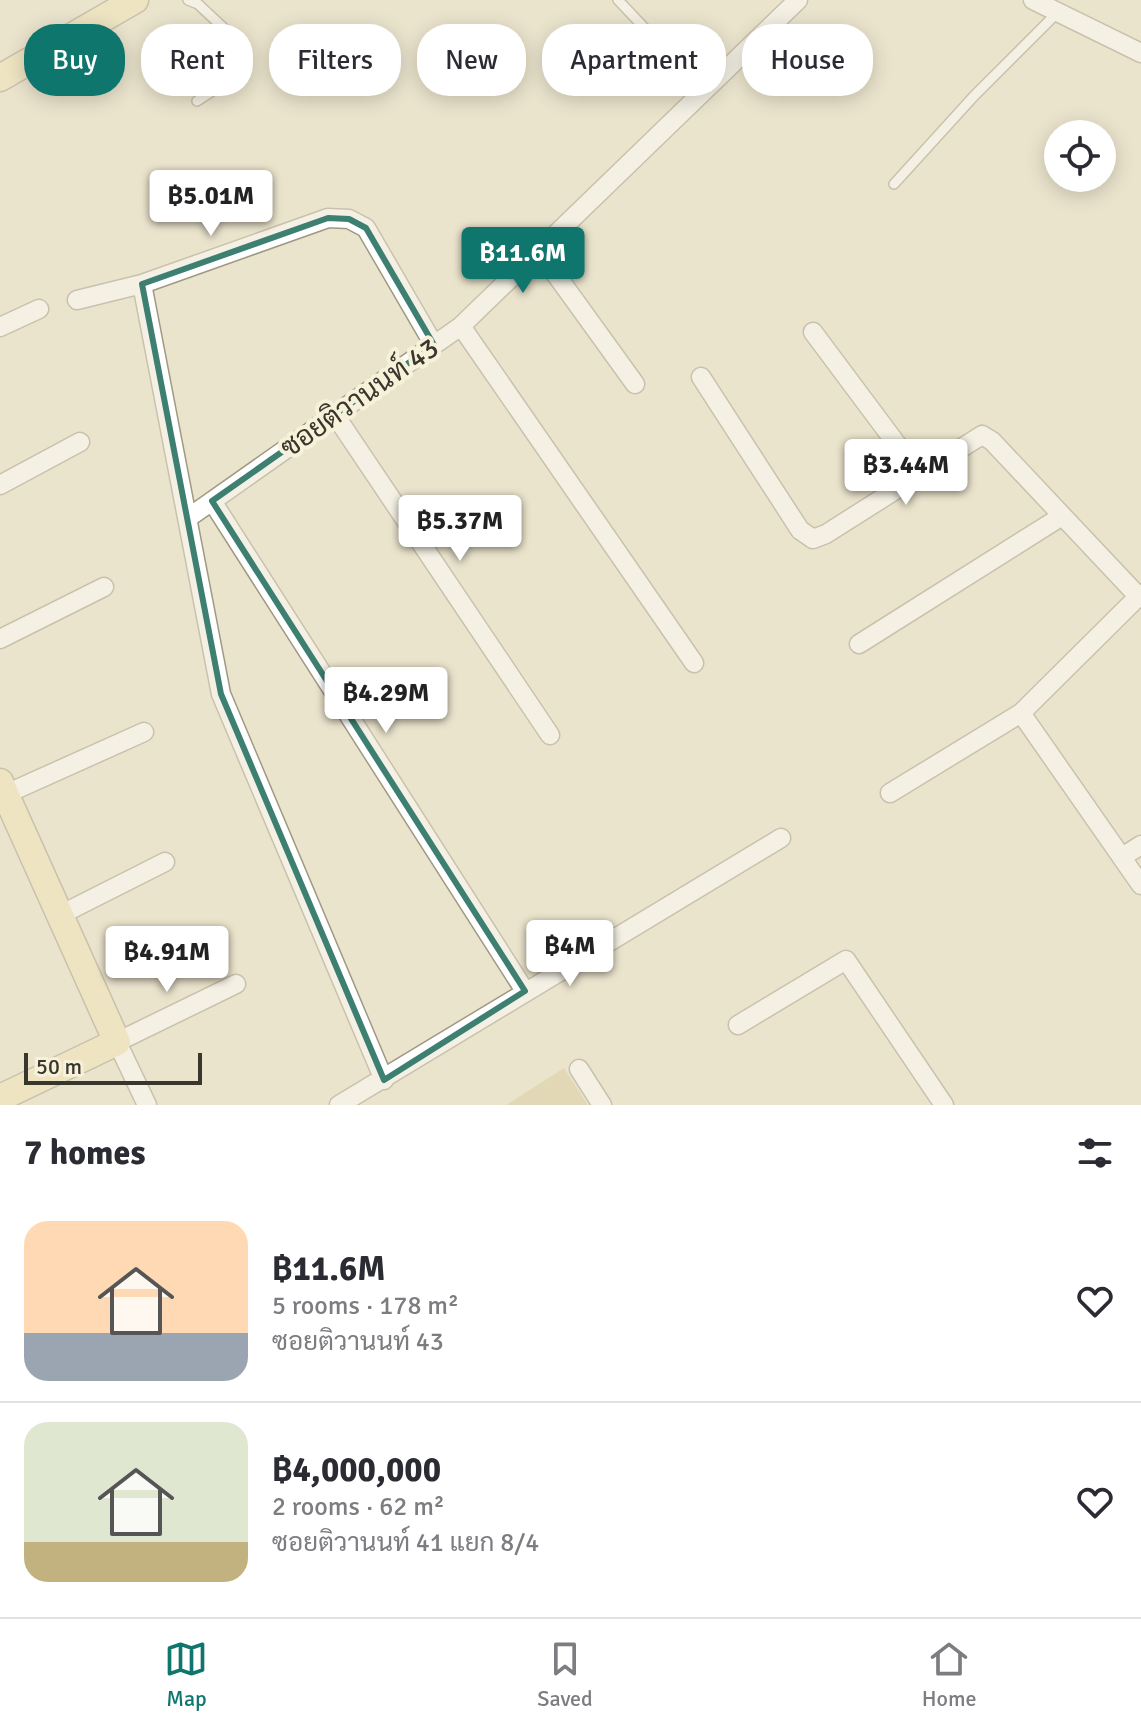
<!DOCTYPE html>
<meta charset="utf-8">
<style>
body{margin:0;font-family:Signika,Sarabun,sans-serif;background:#f2f2f3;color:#2b2b33;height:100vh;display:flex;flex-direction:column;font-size:30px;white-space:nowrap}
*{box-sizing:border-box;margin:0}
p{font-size:26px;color:#7c7c81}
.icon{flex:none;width:44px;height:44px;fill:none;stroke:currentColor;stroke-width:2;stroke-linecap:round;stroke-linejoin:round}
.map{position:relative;height:1105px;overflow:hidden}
.side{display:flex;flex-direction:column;background:#fff;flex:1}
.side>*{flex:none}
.top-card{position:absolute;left:24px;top:24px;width:1094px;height:72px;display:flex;gap:16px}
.buttons{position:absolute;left:1044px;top:120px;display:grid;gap:16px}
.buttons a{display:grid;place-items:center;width:72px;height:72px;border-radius:50%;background:#fff;box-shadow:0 4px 20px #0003;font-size:40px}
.scale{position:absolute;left:24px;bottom:20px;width:178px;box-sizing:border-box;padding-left:8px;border:4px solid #39362d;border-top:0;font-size:22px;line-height:28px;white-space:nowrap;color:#39362d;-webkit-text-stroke:6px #f8f1da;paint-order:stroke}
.price{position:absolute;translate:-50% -68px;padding:0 18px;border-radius:8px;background:#fff;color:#222;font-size:26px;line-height:52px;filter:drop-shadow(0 2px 4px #0008)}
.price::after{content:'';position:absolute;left:50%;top:48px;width:24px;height:18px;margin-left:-12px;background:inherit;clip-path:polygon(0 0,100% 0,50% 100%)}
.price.selected{background:#0f766e;color:#fff}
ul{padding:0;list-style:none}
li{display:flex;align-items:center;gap:24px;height:200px;padding:0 24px}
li+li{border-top:2px solid #e1e1e2}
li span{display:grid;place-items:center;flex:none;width:224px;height:160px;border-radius:24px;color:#555}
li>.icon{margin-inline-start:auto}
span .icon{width:96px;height:96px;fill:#fffc;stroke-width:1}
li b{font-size:34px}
h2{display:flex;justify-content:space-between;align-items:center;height:96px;padding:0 24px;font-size:34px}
.tag{padding:0 28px;border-radius:32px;background:#fff;box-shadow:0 4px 20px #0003;font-size:28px;line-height:72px}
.tag.selected{background:#0f766e;color:#fff}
.tab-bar{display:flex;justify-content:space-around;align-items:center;height:112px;border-top:2px solid #e1e1e2;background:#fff;font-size:22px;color:#7c7c81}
.tab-bar a{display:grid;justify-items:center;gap:4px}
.tab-bar .selected{color:#0f766e}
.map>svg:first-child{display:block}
</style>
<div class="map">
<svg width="1141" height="1105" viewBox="0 0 1141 1105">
<rect width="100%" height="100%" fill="#ebe4cd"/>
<path fill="#d9ca97" d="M564,1068L588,1105H506Z"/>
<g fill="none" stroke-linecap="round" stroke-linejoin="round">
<defs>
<path id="lane" d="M188,0L198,4L230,34L237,68L229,80L197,101
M618,0L704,91
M894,184L974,96L1058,12"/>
<path id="street" d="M1033,0L1141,53
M539,251L635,384
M142,284L221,694L384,1080
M77,300L142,284L328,218L349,219L366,228L434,345
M461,326L694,663
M0,327L39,309
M813,332L919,474
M701,377L800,530L813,539L826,534L982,435L992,441L1138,596
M335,415L550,735
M0,485L80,442
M212,501L525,991
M188,518L461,326L798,0
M0,639L104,587
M859,644L1062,516
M1021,713L1141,885
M890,793L1021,713L1141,594
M6,794L144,732
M1122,857L1141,845
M60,915L165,862
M738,1025L846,960L944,1105
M579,1069L602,1105
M147,1105L117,1042L236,984
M339,1105L781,838"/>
<path id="secondary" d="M0,78L135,0
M0,782L117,1042L0,1098"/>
</defs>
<use href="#lane" stroke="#9f9883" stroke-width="12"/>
<use href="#street" stroke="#9f9883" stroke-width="21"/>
<use href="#secondary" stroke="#9f9883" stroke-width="29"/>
<use href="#lane" stroke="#fff" stroke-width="9"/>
<use href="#street" stroke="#fff" stroke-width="18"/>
<use href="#secondary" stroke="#f2e4b3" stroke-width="26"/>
</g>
<path d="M0 0H1141V1105H0ZM328,218L349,219L366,228L434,345L212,501L525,991L384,1080L221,694L142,284Z" fill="#ebe4cd" fill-opacity=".55" fill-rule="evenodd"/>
<path fill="none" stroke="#3d7f71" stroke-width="6" stroke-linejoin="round" d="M328,218L349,219L366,228L434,345L212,501L525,991L384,1080L221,694L142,284Z"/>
<g text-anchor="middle" stroke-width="8" stroke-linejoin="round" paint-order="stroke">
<g font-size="28" fill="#39362d" stroke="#f8f1da">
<text transform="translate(359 397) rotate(-35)" y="10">ซอยติวานนท์ 43</text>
</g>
</g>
</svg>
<div class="buttons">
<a><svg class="icon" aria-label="locate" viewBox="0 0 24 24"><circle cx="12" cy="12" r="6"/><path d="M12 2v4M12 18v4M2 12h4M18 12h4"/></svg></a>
</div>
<div class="scale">50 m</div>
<b class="price" style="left:211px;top:238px">฿5.01M</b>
<b class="price selected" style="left:523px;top:295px">฿11.6M</b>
<b class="price" style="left:906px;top:507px">฿3.44M</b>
<b class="price" style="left:460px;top:563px">฿5.37M</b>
<b class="price" style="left:386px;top:735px">฿4.29M</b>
<b class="price" style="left:570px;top:988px">฿4M</b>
<b class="price" style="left:167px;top:994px">฿4.91M</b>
<div class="top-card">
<a class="tag selected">Buy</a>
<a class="tag">Rent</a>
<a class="tag">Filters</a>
<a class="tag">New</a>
<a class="tag">Apartment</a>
<a class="tag">House</a>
</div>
</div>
<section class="side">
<h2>7 homes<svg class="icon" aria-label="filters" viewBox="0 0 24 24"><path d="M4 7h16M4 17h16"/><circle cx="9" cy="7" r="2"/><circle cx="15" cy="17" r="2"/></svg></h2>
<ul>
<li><span style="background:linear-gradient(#ffd9b3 70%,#9aa5b1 0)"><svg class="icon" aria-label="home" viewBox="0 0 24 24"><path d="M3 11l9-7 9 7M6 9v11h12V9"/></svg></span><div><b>฿11.6M</b><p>5 rooms · 178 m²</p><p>ซอยติวานนท์ 43</p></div><svg class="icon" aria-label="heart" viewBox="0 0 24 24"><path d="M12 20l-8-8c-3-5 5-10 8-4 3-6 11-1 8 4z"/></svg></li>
<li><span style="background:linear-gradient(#dfe7d0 75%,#c2b280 0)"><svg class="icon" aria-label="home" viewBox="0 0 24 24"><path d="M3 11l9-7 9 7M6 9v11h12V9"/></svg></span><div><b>฿4,000,000</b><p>2 rooms · 62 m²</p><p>ซอยติวานนท์ 41 แยก 8/4</p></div><svg class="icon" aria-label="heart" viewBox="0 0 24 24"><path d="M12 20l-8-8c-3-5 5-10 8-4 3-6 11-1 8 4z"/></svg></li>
</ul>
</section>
<nav class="tab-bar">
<a class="selected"><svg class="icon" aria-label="map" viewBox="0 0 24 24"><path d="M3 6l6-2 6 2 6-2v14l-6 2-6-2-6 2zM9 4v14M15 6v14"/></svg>Map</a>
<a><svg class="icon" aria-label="saved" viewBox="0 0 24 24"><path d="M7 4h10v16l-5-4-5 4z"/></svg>Saved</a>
<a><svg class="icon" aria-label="home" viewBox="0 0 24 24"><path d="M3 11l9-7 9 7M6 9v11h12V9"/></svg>Home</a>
</nav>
